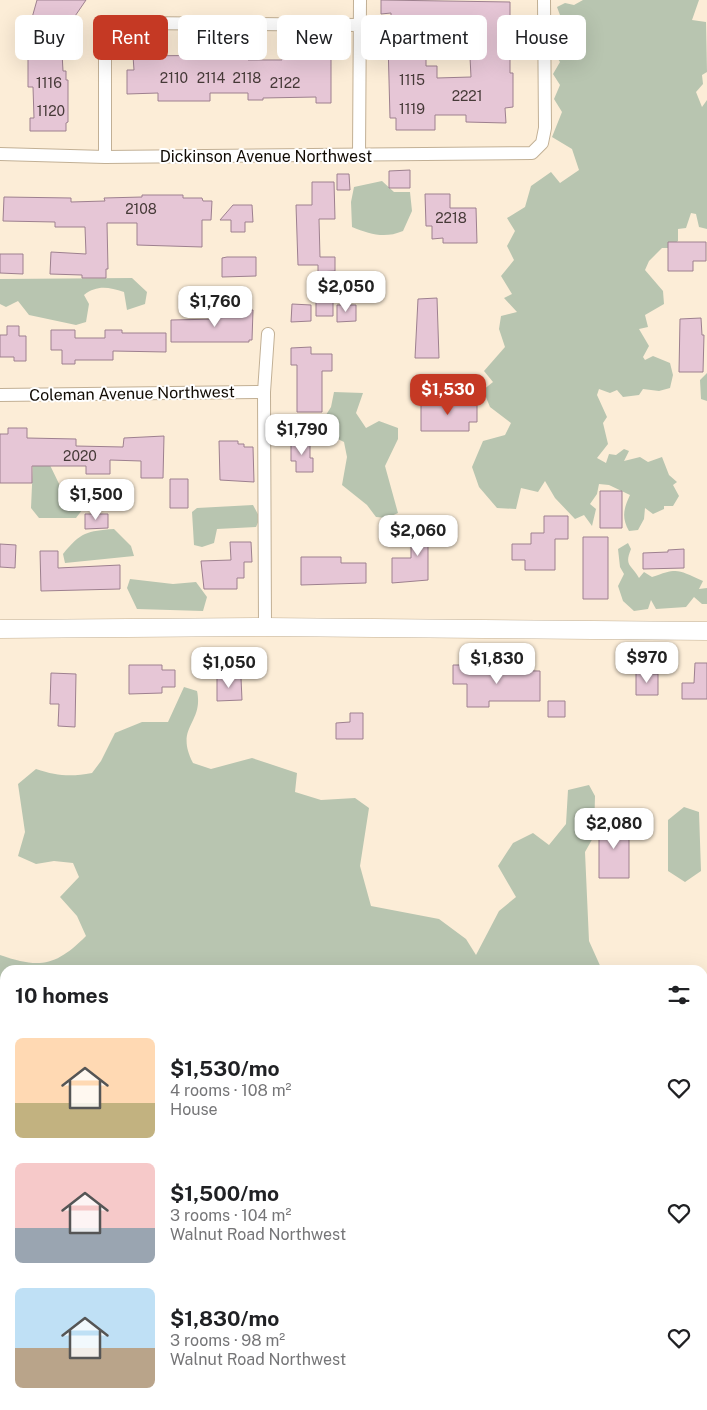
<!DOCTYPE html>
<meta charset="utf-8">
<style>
body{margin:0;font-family:"Public Sans",sans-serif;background:#f6f6f6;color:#202124;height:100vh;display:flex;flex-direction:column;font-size:19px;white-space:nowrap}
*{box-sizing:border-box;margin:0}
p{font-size:16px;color:#757577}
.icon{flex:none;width:28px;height:28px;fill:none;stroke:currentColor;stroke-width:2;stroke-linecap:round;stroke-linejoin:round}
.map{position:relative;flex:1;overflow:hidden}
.sheet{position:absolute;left:0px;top:965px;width:708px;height:445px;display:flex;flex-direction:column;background:#fff;border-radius:15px 15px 0 0;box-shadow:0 5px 20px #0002}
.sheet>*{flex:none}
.hud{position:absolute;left:15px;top:15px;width:678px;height:45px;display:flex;gap:10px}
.price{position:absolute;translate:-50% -42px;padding:0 11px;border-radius:10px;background:#fff;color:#222;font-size:16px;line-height:32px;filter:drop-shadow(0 1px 2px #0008)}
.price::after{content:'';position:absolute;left:50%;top:30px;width:15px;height:11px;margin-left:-8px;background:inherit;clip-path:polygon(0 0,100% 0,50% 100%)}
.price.active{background:#c53924;color:#fff}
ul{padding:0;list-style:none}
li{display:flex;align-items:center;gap:15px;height:125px;padding:0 15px}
li span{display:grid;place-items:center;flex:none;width:140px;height:100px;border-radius:8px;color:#555}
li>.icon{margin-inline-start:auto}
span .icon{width:60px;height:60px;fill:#fffc;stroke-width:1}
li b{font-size:21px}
h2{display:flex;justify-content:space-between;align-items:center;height:60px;padding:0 15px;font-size:21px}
.tag{padding:0 18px;border-radius:8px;background:#fff;box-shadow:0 5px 20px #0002;font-size:18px;line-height:45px}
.tag.active{background:#c53924;color:#fff}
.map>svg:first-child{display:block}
</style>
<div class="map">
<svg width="707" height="1410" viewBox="0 0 707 1410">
<rect width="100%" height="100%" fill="#fcedd7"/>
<path fill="#b8c5b0" d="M583,0H699L692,20L706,22L707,72L702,75L703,84L696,92L702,107L707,100V229L699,227L696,214L691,213L686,228L678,229V241L668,248H662L649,261L645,270L663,291L664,304L645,315L648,327L639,329L649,346L643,357L645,360L653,356L670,363L673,375L670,388L659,391L643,389L639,395L623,397L617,390L610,393L599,389L597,395L607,417L603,423L608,444L597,458L606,463L609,454L616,455L624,449L629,451L624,461L640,457L648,462L662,457L669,475L677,482L673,485L679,496L673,506H664V509L653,514L645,508L644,519L638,530L629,531C621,517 624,508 630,495L609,485L599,484L597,494L590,504L596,509L592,526L584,515L575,519L555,498L545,481L538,492L521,488L516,509L497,508L479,487L472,467L483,441L505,435L511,423L490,407L483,390L493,382L484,371L505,347L499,329L501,316L517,312L504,298L512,294L501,276L514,260L507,246L515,231L507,218L525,207L531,186L551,172L560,183L579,170L572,149L552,137L562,112L554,99L560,85L553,74L560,62L552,50L557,31L564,26L557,7L565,3L574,5Z
M382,181L394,192H410L412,211L403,231C384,239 370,234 352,227L351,202L354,187Z
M132,278L147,292L145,304L127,310L124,292C108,287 97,285 84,295L89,304L86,322L76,325L29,315L18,301L6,307L0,304V279Z
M707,373V401L701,399L700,380Z
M334,392L363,393L356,413L366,428L379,421L398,428V439L385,466L398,513L387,518L376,517L367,505L342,485L347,457L344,442L317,429L331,407Z
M47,459L63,492H84L92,497L76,518H39L31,508L33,462Z
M253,505L260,518L256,527L217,529L214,543L202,547L194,545L192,512L197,508Z
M114,529L131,546L134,556L65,563L63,554C81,532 87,531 114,529Z
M628,543L631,549C624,566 631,564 639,578L644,572L652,577C679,567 678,570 703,581L699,589L707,588V604H702L694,597L686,607L656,609L651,600L648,609L634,611L623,601L618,586L624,574L620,567L618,549Z
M130,579L173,584L196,582L207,597L203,611L137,609L127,588Z
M184,687L197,691C204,724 174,726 193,763L211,769L252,758L297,773L295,792L321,800L355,798L369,808L360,866L371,906L439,919L466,939L476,955L499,911L516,897L498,866L513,843L533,833L549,845L566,824L568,790L589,785L595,796L594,836L585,852L589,941L602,970H5V1104L0,1106V955C40,969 56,966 86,936L77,916L60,897L79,877L73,863L54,861L36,864L18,856L25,832L18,784L36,769C57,776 71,777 92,773L101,761L115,733L142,722H168Z
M684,807L699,812L701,871L685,882L668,871V820Z
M707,1094V1133L703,1122L702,1098Z
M5,1261V1283H0V1263Z
M703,1296L707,1298V1348L703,1349Z
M703,1354L707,1356V1410H692L691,1406L688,1405H702Z
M4,1390L5,1405H160L167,1410H5L2,1407L0,1410Z
M249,1405H294L295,1410H245Z
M330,1405H392V1408L395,1405H473L477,1410H430L427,1406L419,1410H346L345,1407Z"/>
<path fill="#e6c6d6" stroke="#9e808f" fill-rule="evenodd" d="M37,0H86L71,22L62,53L63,71H66V80H68V122L66,123V131H30V118H34L33,87H28V32Z
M381,0L510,2V73H513V107L505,108L506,123L466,122V115H435V130H396V118H390L388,42H391V13L381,14ZM431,17H468L471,77L437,78V66H426V41H431Z
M320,54V59H331V103H316V97L263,98V100H248V93H210V101H158V93L127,94V70H134L133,56L248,55V60H282V55Z
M410,170V188H389V171Z
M337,174H349L350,190H337Z
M312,182H334L335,219H319L320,257H335V271L318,272V265H298L296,205H312Z
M425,194H450V208H476L477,243H443V238L432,239V226H426Z
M142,195H183V198H202L203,201H212L211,220H202V247L137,245V223H107L108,269H106V278H82V275L50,274L51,252L86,254L85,227H55V222L3,221L4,197L71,198V202L105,201L104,198L142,197Z
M233,205H252L253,222H245V232H231V220H220Z
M668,242H706V261H693V271H668Z
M0,254H23V274L0,273Z
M227,257H256V276L222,277V258Z
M437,298L439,358H415L418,299Z
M316,300H333V316H316Z
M292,304L311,305V321L291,322Z
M337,305H356V321L337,322Z
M217,310H253L252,340H249V342H171V320L217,319Z
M701,318L702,335H704L703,372H679L680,319Z
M7,326H19V336H26V361H14V357H0V335H7Z
M51,330H75V338H105V330H122V333H166V352L113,351V360H75V364H62V350H51Z
M311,347V354H332V371H322V412H297V365H291V348Z
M421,402H477V422H469V431H421Z
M8,428H27V438L76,439V446L123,447L124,438L164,436L163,478H141V461L110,460V474H86V466H32V483H0V434H8Z
M219,441H238V444H244V447H253L254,482L220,480Z
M291,441H310V458H313V472H296V461H291Z
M170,479H188V508H170Z
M101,487L120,488V509L100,508Z
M600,491H622V528H600Z
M85,514H108V528L85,529Z
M544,516H568V539H555V570H525V560H512V544H531V533H544Z
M423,522H442V545H428V580L392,583V558H411V545H423Z
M583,537H608V599H583Z
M230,542H251L252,562H244V578H237V589H204L201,561L231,560Z
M0,544L16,545L15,568L0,567Z
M684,549V568L643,569V553L668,552V550Z
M40,551H58V568L120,565V589L41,591Z
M301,557H341V563H366V583L301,585Z
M695,663H707V699H682V683H694Z
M129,665H162V670H175V687H162V693L129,694Z
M453,665H470V670L540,671V701H489V707H467V684H453Z
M636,671H648V674H658V695H636Z
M51,673L76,674L75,727L58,726L59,704H50Z
M217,678H241L242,700L217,701Z
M548,701H565V717H548Z
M350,713H363V739H336V723L350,722Z
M599,821H629V878H599Z"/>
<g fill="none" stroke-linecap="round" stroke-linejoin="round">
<defs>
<path id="street" d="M0,154L105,157L532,153L542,143L545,128L544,0
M359,155L360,0
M105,157V55L113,36L122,25L134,23L360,25
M0,395L264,392
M265,627L264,392L268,334
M702,1286H707
M0,1288H5"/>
<path id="secondary" d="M0,629L265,627L707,631"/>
</defs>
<use href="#street" stroke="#c2b095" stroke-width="14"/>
<use href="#secondary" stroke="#c2b095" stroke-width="19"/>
<use href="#street" stroke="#fff" stroke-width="12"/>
<use href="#secondary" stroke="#fff" stroke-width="18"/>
</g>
<g text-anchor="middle" stroke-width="4" stroke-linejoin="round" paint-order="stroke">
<g font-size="14" fill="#463a38">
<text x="174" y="83">2110</text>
<text x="211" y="83">2114</text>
<text x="247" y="83">2118</text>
<text x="412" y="85">1115</text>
<text x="49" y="88">1116</text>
<text x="285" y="88">2122</text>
<text x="467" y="101">2221</text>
<text x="412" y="114">1119</text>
<text x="51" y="116">1120</text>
<text x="141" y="214">2108</text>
<text x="451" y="223">2218</text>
<text x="80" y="461">2020</text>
</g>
<g font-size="16" fill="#110b04" stroke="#fff">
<text x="266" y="162">Dickinson Avenue Northwest</text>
<text transform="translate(132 393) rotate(-1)" y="6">Coleman Avenue Northwest</text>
</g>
</g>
</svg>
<b class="price" style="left:346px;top:313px">$2,050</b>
<b class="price" style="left:215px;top:328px">$1,760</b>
<b class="price active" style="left:448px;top:416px">$1,530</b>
<b class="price" style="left:302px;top:456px">$1,790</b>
<b class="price" style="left:96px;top:521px">$1,500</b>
<b class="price" style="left:418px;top:557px">$2,060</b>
<b class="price" style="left:647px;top:684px">$970</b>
<b class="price" style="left:497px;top:685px">$1,830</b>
<b class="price" style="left:229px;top:689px">$1,050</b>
<b class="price" style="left:614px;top:850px">$2,080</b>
<div class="hud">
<a class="tag">Buy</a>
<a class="tag active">Rent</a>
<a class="tag">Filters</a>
<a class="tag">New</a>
<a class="tag">Apartment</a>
<a class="tag">House</a>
</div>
<section class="sheet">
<h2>10 homes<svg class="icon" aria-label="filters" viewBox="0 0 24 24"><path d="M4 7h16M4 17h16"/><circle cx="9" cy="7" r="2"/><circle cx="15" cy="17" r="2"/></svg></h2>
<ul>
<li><span style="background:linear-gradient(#ffd9b3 65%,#c2b280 0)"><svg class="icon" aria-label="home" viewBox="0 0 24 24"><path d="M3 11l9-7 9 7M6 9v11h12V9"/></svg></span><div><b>$1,530/mo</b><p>4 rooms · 108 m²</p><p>House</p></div><svg class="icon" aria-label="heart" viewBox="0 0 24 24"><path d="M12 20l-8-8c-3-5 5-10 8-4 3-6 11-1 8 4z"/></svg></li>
<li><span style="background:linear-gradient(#f6c9c9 65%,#9aa5b1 0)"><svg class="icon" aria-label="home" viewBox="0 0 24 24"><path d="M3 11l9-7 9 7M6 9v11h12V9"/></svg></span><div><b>$1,500/mo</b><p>3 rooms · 104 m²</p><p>Walnut Road Northwest</p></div><svg class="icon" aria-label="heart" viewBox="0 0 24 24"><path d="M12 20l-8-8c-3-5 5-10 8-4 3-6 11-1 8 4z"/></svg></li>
<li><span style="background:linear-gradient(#bfe0f5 60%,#b9a48a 0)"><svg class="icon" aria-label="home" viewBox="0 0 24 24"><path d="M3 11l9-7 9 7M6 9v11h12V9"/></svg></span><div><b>$1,830/mo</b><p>3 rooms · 98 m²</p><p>Walnut Road Northwest</p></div><svg class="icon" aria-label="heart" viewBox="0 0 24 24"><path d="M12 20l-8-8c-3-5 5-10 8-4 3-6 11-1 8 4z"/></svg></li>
</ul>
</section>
</div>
